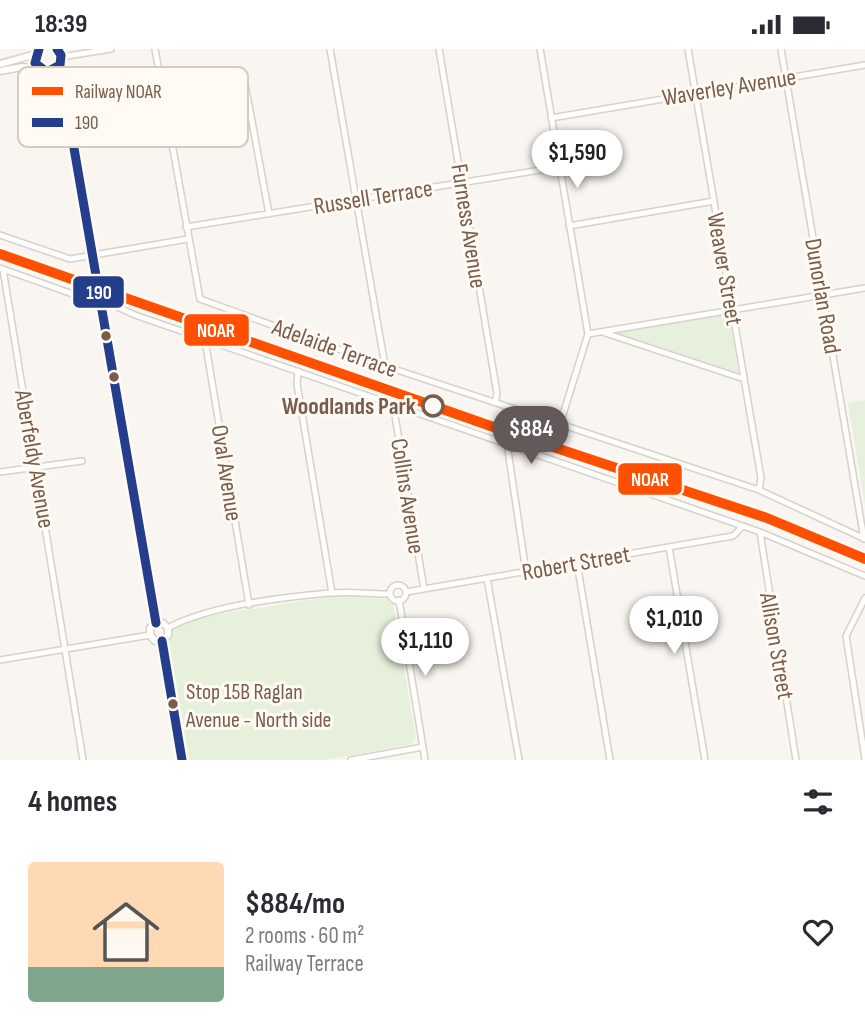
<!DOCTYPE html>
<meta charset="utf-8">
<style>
body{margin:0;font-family:"Sofia Sans Condensed",sans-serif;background:#f2f2f3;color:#2b2b33;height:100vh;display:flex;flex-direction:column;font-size:26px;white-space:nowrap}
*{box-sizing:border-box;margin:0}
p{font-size:23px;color:#7c7c81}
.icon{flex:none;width:38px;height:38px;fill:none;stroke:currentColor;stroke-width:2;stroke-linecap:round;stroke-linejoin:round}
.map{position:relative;height:711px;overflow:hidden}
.details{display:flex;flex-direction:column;background:#fff;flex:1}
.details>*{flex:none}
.price{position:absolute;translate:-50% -60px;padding:0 16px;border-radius:24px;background:#fff;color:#222;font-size:23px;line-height:46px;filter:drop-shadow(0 2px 4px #0008)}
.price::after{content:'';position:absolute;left:50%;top:42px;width:21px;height:16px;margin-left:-10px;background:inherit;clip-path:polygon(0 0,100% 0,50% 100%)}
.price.on{background:#625958;color:#fff}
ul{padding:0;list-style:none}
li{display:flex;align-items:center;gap:21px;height:175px;padding:0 28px}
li+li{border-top:2px solid #e1e1e2}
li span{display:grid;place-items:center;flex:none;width:196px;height:140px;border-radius:7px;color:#555}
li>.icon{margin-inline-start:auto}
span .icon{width:84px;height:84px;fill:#fffc;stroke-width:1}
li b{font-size:30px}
h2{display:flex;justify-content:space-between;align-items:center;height:84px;padding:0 28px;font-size:30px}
.status{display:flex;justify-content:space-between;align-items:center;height:49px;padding:0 35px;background:#fff;direction:ltr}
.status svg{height:19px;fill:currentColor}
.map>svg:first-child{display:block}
</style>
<div class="status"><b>18:39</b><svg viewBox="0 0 49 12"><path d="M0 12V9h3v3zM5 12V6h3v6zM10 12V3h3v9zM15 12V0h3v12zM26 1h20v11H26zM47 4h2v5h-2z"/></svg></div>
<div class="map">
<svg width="865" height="711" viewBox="0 0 865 711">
<rect width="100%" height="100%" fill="#f9f5f0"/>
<path fill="#e7f0db" d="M729,265L739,326L616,284Z
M865,351V456L848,354Z
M336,547L390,550L393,554L416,689L412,695L325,711H184L164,594L170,581L200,568Z"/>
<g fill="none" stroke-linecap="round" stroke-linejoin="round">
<defs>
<path id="minor" d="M155,0L200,250L385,317L759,441L865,490
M330,0L385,317
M439,0L497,344L495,354
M540,0L588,285L560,375
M688,0L761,429L759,441
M781,0L864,490
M61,8L111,0
M246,40L269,165
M551,69L865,16
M569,177L714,152
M186,178L559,118
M0,186L70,210L188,190
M0,219L81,248L99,243L109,254L135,266L760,483L865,527
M3,220L83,711
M605,284L744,330
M588,285L865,239
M205,291L249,556
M298,322L297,335L332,544
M393,355L424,540
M507,395L526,523
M0,423L82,412
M760,483L796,711
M669,498L705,711
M577,514L610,711
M487,529L519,711
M390 544a8 8 0 1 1 16 0a8 8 0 1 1-16 0Z
M406,543L733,487L742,478
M865,549L846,587L865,710
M399,551L425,711
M168,579C208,557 284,548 330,544C350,542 370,545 390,545
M0,611L150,586
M351,711L423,698"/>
<path id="tertiary" d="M39,0L35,14L47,23L60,16L61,6L57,0
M0,15L36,5
M56,21L70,76L94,206L106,296L156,574
M0,22L22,18L39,20
M42,22L69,75
M156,574L150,579V586L155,592H162
M156,574H163L168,579V586L162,592
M162,592L182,711"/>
</defs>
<use href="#minor" stroke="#d7d1cb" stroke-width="8"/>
<use href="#tertiary" stroke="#d7d1cb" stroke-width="9"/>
<use href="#minor" stroke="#fefefd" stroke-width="5"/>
<use href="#tertiary" stroke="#fefefd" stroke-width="6"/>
<defs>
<path id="bus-1" d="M39,0L35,14L47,23L60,16L61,6L57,0
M41,22L70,76L156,574
M162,592L182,711"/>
</defs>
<use href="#bus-1" stroke="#fffaf3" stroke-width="14"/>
<use href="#bus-1" stroke="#243e8c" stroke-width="9"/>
<defs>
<path id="rail-1" d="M0,205L502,381L767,469L865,510"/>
</defs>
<use href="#rail-1" stroke="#fffaf3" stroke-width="16"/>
<use href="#rail-1" stroke="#fe5000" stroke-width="10"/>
</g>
<g fill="#7a5c4d" stroke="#fffaf3" stroke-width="2.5">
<circle cx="106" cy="287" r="6"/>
<circle cx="114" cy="328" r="6"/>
<circle cx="173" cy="655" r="6"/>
</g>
<circle fill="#fffaf3" stroke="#7a5c4d" stroke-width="3.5" cx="433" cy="357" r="10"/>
<g text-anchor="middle" stroke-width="6" stroke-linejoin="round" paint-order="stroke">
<g font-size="22" fill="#7a5c4d" stroke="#fffaf3" text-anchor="start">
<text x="186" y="650">Stop 15B Raglan<tspan x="186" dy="28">Avenue - North side</tspan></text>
</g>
<g font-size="24" fill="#7a5c4d" stroke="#fffaf3">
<text transform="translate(729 38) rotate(-9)" y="8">Waverley Avenue</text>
<text transform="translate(373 148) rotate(-9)" y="8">Russell Terrace</text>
<text transform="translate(469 177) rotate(81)" y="8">Furness Avenue</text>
<text transform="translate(725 220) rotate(80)" y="8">Weaver Street</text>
<text transform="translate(823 247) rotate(80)" y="8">Dunorlan Road</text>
<text transform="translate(335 299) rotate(20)" y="8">Adelaide Terrace</text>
<text transform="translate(35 410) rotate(80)" y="8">Aberfeldy Avenue</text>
<text transform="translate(227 424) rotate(81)" y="8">Oval Avenue</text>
<text transform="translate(408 447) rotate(81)" y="8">Collins Avenue</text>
<text transform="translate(576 514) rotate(-10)" y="8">Robert Street</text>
<text transform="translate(777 597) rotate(80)" y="8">Allison Street</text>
</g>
<g font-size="24" font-weight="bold" fill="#7a5c4d" stroke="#fffaf3" text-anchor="end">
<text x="416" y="365">Woodlands Park</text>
</g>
</g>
<rect x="18" y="18" width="230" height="80" rx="10" fill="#fffaf3" stroke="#d7cbc1" stroke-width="2"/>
<rect x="32" y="38" width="31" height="8" fill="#fe5000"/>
<rect x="32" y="69" width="31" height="9" fill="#243e8c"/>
<g font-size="19" fill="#7a5c4d">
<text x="75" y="49">Railway NOAR</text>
<text x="75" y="80">190</text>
</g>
<g stroke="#fffaf3" stroke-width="2.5">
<rect x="72" y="226" width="53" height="34" rx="7" fill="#243e8c"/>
<rect x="183" y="264" width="67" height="34" rx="7" fill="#fe5000"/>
<rect x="617" y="413" width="66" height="34" rx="7" fill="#fe5000"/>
</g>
<g font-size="19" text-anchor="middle" font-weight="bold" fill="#fff">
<text x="99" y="250">190</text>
<text x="216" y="288">NOAR</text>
<text x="650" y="437">NOAR</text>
</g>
</svg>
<b class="price" style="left:577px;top:141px">$1,590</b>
<b class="price on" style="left:531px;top:417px">$884</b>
<b class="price" style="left:674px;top:607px">$1,010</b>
<b class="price" style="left:425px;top:629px">$1,110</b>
</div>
<section class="details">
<h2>4 homes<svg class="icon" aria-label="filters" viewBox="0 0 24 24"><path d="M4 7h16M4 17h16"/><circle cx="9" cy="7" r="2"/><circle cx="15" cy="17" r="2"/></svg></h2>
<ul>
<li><span style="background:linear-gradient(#ffd9b3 75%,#7fa58c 0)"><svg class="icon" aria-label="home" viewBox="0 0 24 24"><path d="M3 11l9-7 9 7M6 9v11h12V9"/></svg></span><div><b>$884/mo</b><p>2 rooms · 60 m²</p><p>Railway Terrace</p></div><svg class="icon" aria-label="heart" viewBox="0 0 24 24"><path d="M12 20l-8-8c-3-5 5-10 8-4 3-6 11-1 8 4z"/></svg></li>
</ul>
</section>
